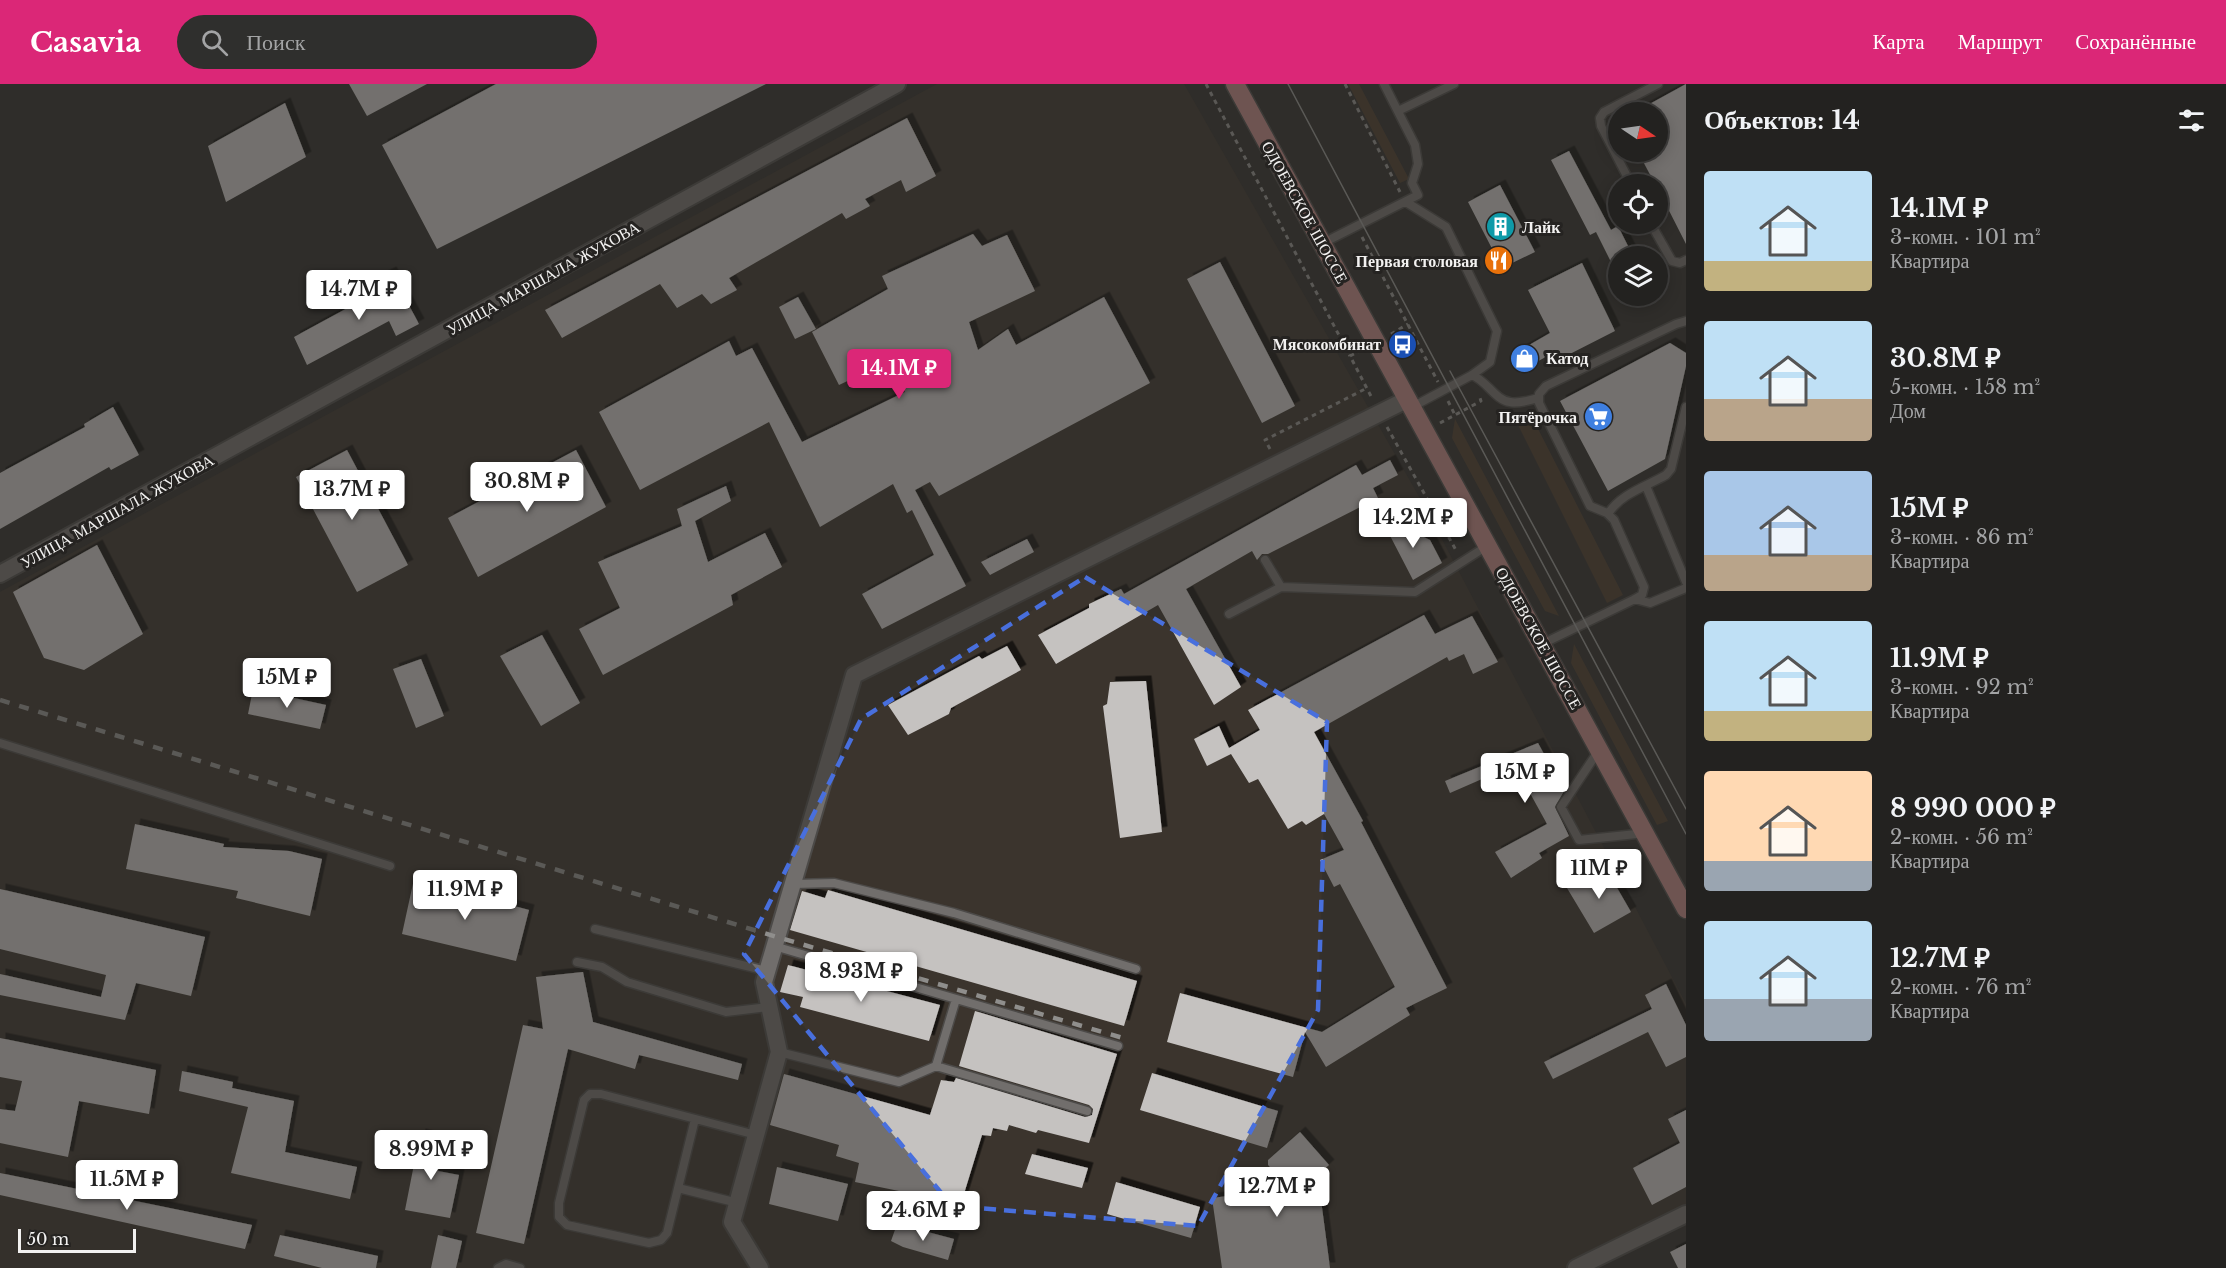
<!DOCTYPE html>
<html lang="ru">
<meta charset="utf-8">
<style>
body{margin:0;font-family:"Libre Baskerville",serif;background:#2f2f2d;color:#f1f3f6;height:100vh;display:flex;flex-direction:column;font-size:22px;white-space:nowrap}
*{box-sizing:border-box;margin:0}
p{font-size:20px;color:#a3a4a5}
.icon{flex:none;width:33px;height:33px;fill:none;stroke:currentColor;stroke-width:2;stroke-linecap:round;stroke-linejoin:round}
.map{position:relative;flex:1;overflow:hidden}
.drawer{display:flex;flex-direction:column;background:#232220;width:540px}
.drawer>*{flex:none}
.needle{width:39px;rotate:103deg}
.buttons{position:absolute;left:1608px;top:18px;display:grid;gap:12px}
.buttons a{display:grid;place-items:center;width:60px;height:60px;border-radius:50%;background:#232220;box-shadow:0 3px 15px #0003,0 0 0 2px #403f3e;font-size:30px}
.scale{position:absolute;left:18px;bottom:15px;width:118px;box-sizing:border-box;padding-left:6px;border:3px solid #f2f1f0;border-top:0;font-size:16px;line-height:21px;white-space:nowrap;color:#f2f1f0;-webkit-text-stroke:4px #252321;paint-order:stroke}
.price{position:absolute;translate:-50% -51px;padding:0 14px;border-radius:6px;background:#fff;color:#222;font-size:20px;line-height:39px;filter:drop-shadow(0 2px 3px #0008)}
.price::after{content:'';position:absolute;left:50%;top:36px;width:18px;height:14px;margin-left:-9px;background:inherit;clip-path:polygon(0 0,100% 0,50% 100%)}
.price.selected{background:#db2777;color:#fff}
ul{padding:0;list-style:none}
li{display:flex;align-items:center;gap:18px;height:150px;padding:0 18px}
li span{display:grid;place-items:center;flex:none;width:168px;height:120px;border-radius:6px;color:#555}
li>.icon{margin-inline-start:auto}
span .icon{width:72px;height:72px;fill:#fffc;stroke-width:1}
li b{font-size:26px}
h2{display:flex;justify-content:space-between;align-items:center;height:72px;padding:0 18px;font-size:26px}
header{display:flex;align-items:center;gap:36px;box-sizing:border-box;height:84px;padding:0 30px;background:#db2777;color:#fff}
header strong{font-size:28px}
nav{display:flex;gap:33px;margin-inline-start:auto;font-size:21px}
.search{width:420px;height:54px;background:#2f2f2d;display:flex;align-items:center;gap:15px;box-sizing:border-box;padding:0 21px;border-radius:33px;color:#a3a4a5;font-size:22px}
main{display:flex;flex:1;min-height:0}
.map>svg:first-child{display:block}
</style>
<header>
<strong>Casavia</strong>
<div class="search"><svg class="icon" aria-label="search" viewBox="0 0 24 24"><circle cx="10" cy="10" r="6"/><path d="M15 15l6 6"/></svg>Поиск</div>
<nav><a>Карта</a><a>Маршрут</a><a>Сохранённые</a></nav>
</header>
<main>
<div class="map">
<svg width="1686" height="1184" viewBox="0 0 1686 1184">
<defs>
<filter id="shadow"><feDropShadow dx="5.5" dy="-5.5" stdDeviation="0" flood-color="#0009"/></filter>
</defs>
<rect width="100%" height="100%" fill="#2f2d2a"/>
<path fill="#3b342d" d="M937,0H1184L1426,425L1686,920V1120L1569,1184H0V508Z"/>
<path fill="#4a3b2c" d="M1348,0H1359L1409,95L1400,99Z
M1519,330L1529,333L1535,339L1623,511L1607,519L1514,333Z
M1455,335L1559,532L1545,527L1452,354Z
M1574,560L1668,737L1657,741L1571,579Z"/>
<path fill="#c5c2c0" filter="url(#shadow)" d="M349,0H427L367,32Z
M496,0H766L437,165L382,61Z
M1686,0V160L1658,105V100H1655L1638,68H1658V28H1635Z
M285,19L306,73L226,118L208,62Z
M907,34L936,92L906,108L901,96L865,115L870,122L846,135L842,129L729,194L737,206L711,220L702,210L677,224L660,200L562,254L545,226Z
M1569,67L1611,146L1618,142L1633,172H1618V192L1596,148L1590,151L1551,76Z
M1500,101L1535,168L1502,184L1468,118Z
M973,150L982,162L1007,151L1035,207L969,238L978,266L1008,245L1016,261L1104,213L1150,299L939,412L930,398L915,406L966,502L882,545L862,510L934,471L912,426L907,429L893,400L820,443L769,338L640,406L599,328L729,257L736,272L752,264L802,358L905,308L892,276L839,301L812,248L888,205L882,192Z
M1220,178L1295,322L1262,339L1187,195Z
M1582,179L1615,247L1562,274L1558,266L1519,288L1510,272L1550,249L1528,206Z
M391,188L419,240L396,252L389,237L307,281L294,253L375,209L370,198Z
M798,213L816,245L795,255L779,223Z
M1670,259L1686,269V282L1665,375L1608,407L1560,317Z
M113,323L139,371L111,386L109,383L0,445V389L85,343L84,340Z
M347,366L408,481L357,508L296,393Z
M576,366L606,423L478,493L448,434Z
M1390,376L1398,391L1373,404L1378,414L1268,470H1262L1257,476L1252,467L1186,505L1241,603L1214,621L1158,521L1056,580L1038,551L1089,524V520L1121,505L1124,510L1356,381L1362,391Z
M726,402L731,417L695,437L708,478L765,449L782,483L731,511L733,521L603,591L579,545L620,524L598,478L682,442L677,425Z
M1403,434L1411,447L1430,456L1442,479L1413,496L1385,442Z
M1027,455L1034,468L990,491L981,478Z
M97,461L143,550L84,586L44,574L13,508Z
M1424,531L1435,550L1472,532L1498,578L1473,590L1464,570L1449,577L1447,573L1314,648L1363,737L1361,738L1447,904L1406,924L1410,931L1326,983L1305,948L1293,993L1167,958L1180,909L1322,948L1395,903L1340,800L1334,803L1320,776L1344,766L1324,730L1306,741L1302,737L1288,745L1258,695L1249,699L1231,670L1207,682L1194,655L1219,642L1229,664L1260,646L1248,626Z
M542,551L580,619L541,642L500,572Z
M1007,562L1021,586L951,624L949,630L908,651L888,621L979,572L982,575Z
M421,575L444,632L416,644L393,585Z
M1146,597L1162,748L1120,754L1103,622L1107,620L1110,598Z
M253,605L326,621L320,645L248,630Z
M1538,659L1564,707L1555,723L1569,752L1539,769L1542,774L1511,794L1495,768L1547,740L1520,691L1510,695L1505,685L1450,709L1445,697Z
M135,740L224,760L223,763L289,767L322,775L310,832L236,814L238,807L126,785Z
M1605,783L1631,828L1594,849L1567,804Z
M414,795L529,826L516,877L402,850Z
M0,805L205,853L191,912L136,899L125,936L0,911V890L101,913L106,891L0,865Z
M828,806L1137,897L1124,942L790,846L802,807L825,814Z
M788,881L940,921L929,957L800,923L803,913L780,908Z
M583,888L593,938L742,980L738,996L639,971L635,985L568,965L524,1160L476,1149L523,941L543,945L536,893Z
M1666,900L1686,941V973L1666,983L1648,948L1553,995L1544,978L1652,925L1645,911Z
M975,927L1117,970L1089,1059L1038,1046L1036,1049L1009,1041L1007,1047L993,1044L991,1052L982,1051L959,1126L938,1115L855,1098L859,1079L836,1072L839,1061L770,1041L784,990L930,1031L941,996L954,998L956,994L1085,1033L1092,1031L1093,1025L1089,1021L959,982Z
M0,954L156,986L149,1030L79,1017L68,1073L0,1059V1025L15,1027L22,997L0,993Z
M182,987L233,998L232,1004L294,1017L285,1068L357,1083L350,1115L231,1089L248,1023L179,1007Z
M1152,989L1278,1027L1267,1064L1140,1026Z
M1686,1026V1103L1652,1121L1633,1084L1680,1059L1668,1035Z
M1300,1048L1329,1081L1306,1102L1321,1116L1330,1184H1222L1212,1114L1259,1108L1261,1122L1301,1117L1268,1081V1076Z
M420,1050L445,1056L438,1087L459,1091L450,1134L405,1126Z
M1032,1070L1088,1084L1082,1104L1025,1090Z
M777,1083L848,1100L838,1137L769,1120Z
M0,1089L252,1141L245,1165L0,1111Z
M1116,1098L1200,1123L1191,1154L1107,1130Z
M896,1143H909L954,1155L948,1176L903,1163L891,1157Z
M280,1151L378,1172L376,1184H322L274,1172Z
M438,1151L462,1157L456,1184H431Z
M1686,1160V1184H1678L1670,1168Z"/>
<g fill="none" stroke-linecap="round" stroke-linejoin="round">
<defs>
<path id="lane" d="M1398,27L1454,0
M1631,100L1601,42L1600,34L1604,28L1658,0
M1406,118L1446,143L1497,247L1490,278L1472,291L1412,323
M1651,140L1672,177L1680,179L1686,176
M1323,159L1418,111L1412,99L1418,80L1415,61L1384,0
M1472,291C1487,297 1495,316 1510,318C1519,320 1530,316 1539,314
M1646,402L1686,498
M1608,430C1620,410 1647,402 1666,391L1671,385L1686,323
M1265,476L1281,503L1415,508L1487,462
M1635,515L1650,519L1686,504
M1229,530L1281,503
M1542,560L1635,515L1642,511L1644,503L1614,436L1607,429L1590,422L1539,319V310L1546,302L1676,240L1686,237
M0,659L390,782
M1599,666L1561,723L1579,756L1646,749
M793,800L834,799L954,829L1136,885
M595,845L767,887
M774,862L1118,962
M577,878L602,883L627,898L726,928L769,923
M779,968L899,998L936,982L956,915
M936,982L1087,1027
M695,1035L667,1149L661,1156L649,1159L567,1141L559,1133V1119L584,1016L590,1010H601L756,1051
M678,1104L738,1119
M498,1184L506,1180L520,1184"/>
<path id="street" d="M0,490L897,0
M760,1184L732,1138L779,968L764,898L854,591L1408,315
M1576,1184L1686,1130"/>
<path id="primary" d="M1235,0L1686,825"/>
</defs>
<use href="#lane" stroke="#4c4a48" stroke-width="11"/>
<use href="#street" stroke="#4c4a48" stroke-width="20"/>
<use href="#primary" stroke="#4c4a48" stroke-width="21"/>
<path stroke="#8e8d8b" stroke-width="3" stroke-dasharray="4.5 4.5" stroke-linecap="butt" d="M1206,0L1350,272
M1345,0L1400,108
M1362,153L1438,298
M1391,250L1408,240
M1362,266L1350,272L1373,316
M1448,317L1455,331
M1440,339L1481,317L1479,311
M1387,343L1457,468
M1270,365L1265,356L1367,304"/>
<use href="#lane" stroke="#716e6c" stroke-width="8"/>
<use href="#street" stroke="#716e6c" stroke-width="16"/>
<use href="#primary" stroke="#ba8482" stroke-width="18"/>
<path stroke="#8f8e8c" stroke-width="1.5" d="M1288,0L1686,750
M1450,287L1686,725"/>
<path stroke="#8f8e8c" stroke-width="4.5" stroke-dasharray="10 10" stroke-linecap="butt" d="M0,616L777,853L1123,954"/>
</g>
<path d="M0 0H1686V1184H0ZM1085,493L1327,638L1318,926L1198,1142L952,1122L744,870L861,635Z" fill="#2f2d2a" fill-opacity=".55" fill-rule="evenodd"/>
<path fill="none" stroke="#486fdd" stroke-width="4.5" stroke-dasharray="12 8" stroke-linejoin="round" d="M1085,493L1327,638L1318,926L1198,1142L952,1122L744,870L861,635Z"/>
<defs>
<symbol id="building-disc" viewBox="-11 -11 22 22"><circle r="9.5" fill="#0f9aa8" stroke="#252321"/><path d="M-4-6H4V6H1V3H-1V6H-4ZM-2.5-4.3h1.7v1.8h-1.7ZM.8-4.3h1.7v1.8H.8ZM-2.5-1h1.7V.8h-1.7ZM.8-1h1.7V.8H.8Z" fill="#fff"/></symbol>
<symbol id="restaurant-disc" viewBox="-11 -11 22 22"><circle r="9.5" fill="#e8710a" stroke="#252321"/><path d="M-5-6h1v4h1v-4h1v4h1v-4h1v5L-1.5 .5V6h-2V.5L-5-1ZM5-6V6H3V1.5H1.5Q1.5-4 5-6Z" fill="#fff"/></symbol>
<symbol id="bus-disc" viewBox="-11 -11 22 22"><circle r="9.5" fill="#1a4fb4" stroke="#252321"/><path d="M-5-6H5V4H4V6H2V4H-2V6H-4V4H-5ZM-3.5-4V0h7V-4ZM-3.5 1.2v1.5H-2V1.2ZM2 1.2v1.5H3.5V1.2Z" fill="#fff"/></symbol>
<symbol id="shop-disc" viewBox="-11 -11 22 22"><circle r="9.5" fill="#3f7fe0" stroke="#252321"/><path d="M-5-2.5h2.3a2.7 3.5 0 0 1 5.4 0H5L5.5 6h-11ZM-1.5-2.5h3a1.5 2.3 0 0 0-3 0Z" fill="#fff"/></symbol>
<symbol id="supermarket-disc" viewBox="-11 -11 22 22"><circle r="9.5" fill="#3f7fe0" stroke="#252321"/><path d="M-6-5.5h2.5l.6 2H6L4.5 2H-2.5L-4.4-4H-6ZM-1.5 3.2a1.3 1.3 0 1 0 .1 0ZM3 3.2a1.3 1.3 0 1 0 .1 0Z" fill="#fff"/></symbol>
</defs>
<g fill-rule="evenodd">
<use href="#building-disc" x="1484" y="126" width="33" height="33"/>
<use href="#restaurant-disc" x="1482" y="160" width="33" height="33"/>
<use href="#bus-disc" x="1386" y="244" width="33" height="33"/>
<use href="#shop-disc" x="1508" y="258" width="33" height="33"/>
<use href="#supermarket-disc" x="1582" y="316" width="33" height="33"/>
</g>
<g text-anchor="middle" stroke-width="6" stroke-linejoin="round" paint-order="stroke">
<g font-size="16" fill="#f2f1f0" stroke="#252321">
<text transform="translate(1305 128) rotate(61)" y="6">ОДОЕВСКОЕ ШОССЕ</text>
<text transform="translate(543 194) rotate(-29)" y="6">УЛИЦА МАРШАЛА ЖУКОВА</text>
<text transform="translate(117 427) rotate(-29)" y="6">УЛИЦА МАРШАЛА ЖУКОВА</text>
<text transform="translate(1539 554) rotate(61)" y="6">ОДОЕВСКОЕ ШОССЕ</text>
</g>
<g font-size="16" font-weight="bold" fill="#f2f1f0" stroke="#252321" text-anchor="end">
<text x="1522" y="149" text-anchor="start">Лайк</text>
<text x="1478" y="183">Первая столовая</text>
<text x="1381" y="266">Мясокомбинат</text>
<text x="1546" y="280" text-anchor="start">Катод</text>
<text x="1577" y="339">Пятёрочка</text>
</g>
</g>
</svg>
<div class="buttons">
<a><svg class="needle" viewBox="-14 -14 28 28"><path d="M0-13l5 13h-10z" fill="#e53935"/><path d="M0 13l5-13h-10z" fill="#a3a4a5"/></svg></a>
<a><svg class="icon" aria-label="locate" viewBox="0 0 24 24"><circle cx="12" cy="12" r="6"/><path d="M12 2v4M12 18v4M2 12h4M18 12h4"/></svg></a>
<a><svg class="icon" aria-label="layers" viewBox="0 0 24 24"><path d="M12 4l9 5-9 5-9-5zM3 14l9 5 9-5"/></svg></a>
</div>
<div class="scale">50 m</div>
<b class="price" style="left:359px;top:237px">14.7M ₽</b>
<b class="price selected" style="left:899px;top:316px">14.1M ₽</b>
<b class="price" style="left:527px;top:429px">30.8M ₽</b>
<b class="price" style="left:352px;top:437px">13.7M ₽</b>
<b class="price" style="left:1413px;top:465px">14.2M ₽</b>
<b class="price" style="left:287px;top:625px">15M ₽</b>
<b class="price" style="left:1525px;top:720px">15M ₽</b>
<b class="price" style="left:1599px;top:816px">11M ₽</b>
<b class="price" style="left:465px;top:837px">11.9M ₽</b>
<b class="price" style="left:861px;top:919px">8.93M ₽</b>
<b class="price" style="left:431px;top:1097px">8.99M ₽</b>
<b class="price" style="left:127px;top:1127px">11.5M ₽</b>
<b class="price" style="left:1277px;top:1134px">12.7M ₽</b>
<b class="price" style="left:923px;top:1158px">24.6M ₽</b>
</div>
<section class="drawer">
<h2>Объектов: 14<svg class="icon" aria-label="filters" viewBox="0 0 24 24"><path d="M4 7h16M4 17h16"/><circle cx="9" cy="7" r="2"/><circle cx="15" cy="17" r="2"/></svg></h2>
<ul>
<li><span style="background:linear-gradient(#bfe0f5 75%,#c2b280 0)"><svg class="icon" aria-label="home" viewBox="0 0 24 24"><path d="M3 11l9-7 9 7M6 9v11h12V9"/></svg></span><div><b>14.1M ₽</b><p>3-комн. · 101 m²</p><p>Квартира</p></div></li>
<li><span style="background:linear-gradient(#bfe0f5 65%,#b9a48a 0)"><svg class="icon" aria-label="home" viewBox="0 0 24 24"><path d="M3 11l9-7 9 7M6 9v11h12V9"/></svg></span><div><b>30.8M ₽</b><p>5-комн. · 158 m²</p><p>Дом</p></div></li>
<li><span style="background:linear-gradient(#a9c7e8 70%,#b9a48a 0)"><svg class="icon" aria-label="home" viewBox="0 0 24 24"><path d="M3 11l9-7 9 7M6 9v11h12V9"/></svg></span><div><b>15M ₽</b><p>3-комн. · 86 m²</p><p>Квартира</p></div></li>
<li><span style="background:linear-gradient(#bfe0f5 75%,#c2b280 0)"><svg class="icon" aria-label="home" viewBox="0 0 24 24"><path d="M3 11l9-7 9 7M6 9v11h12V9"/></svg></span><div><b>11.9M ₽</b><p>3-комн. · 92 m²</p><p>Квартира</p></div></li>
<li><span style="background:linear-gradient(#ffd9b3 75%,#9aa5b1 0)"><svg class="icon" aria-label="home" viewBox="0 0 24 24"><path d="M3 11l9-7 9 7M6 9v11h12V9"/></svg></span><div><b>8 990 000 ₽</b><p>2-комн. · 56 m²</p><p>Квартира</p></div></li>
<li><span style="background:linear-gradient(#bfe0f5 65%,#9aa5b1 0)"><svg class="icon" aria-label="home" viewBox="0 0 24 24"><path d="M3 11l9-7 9 7M6 9v11h12V9"/></svg></span><div><b>12.7M ₽</b><p>2-комн. · 76 m²</p><p>Квартира</p></div></li>
</ul>
</section>
</main>
